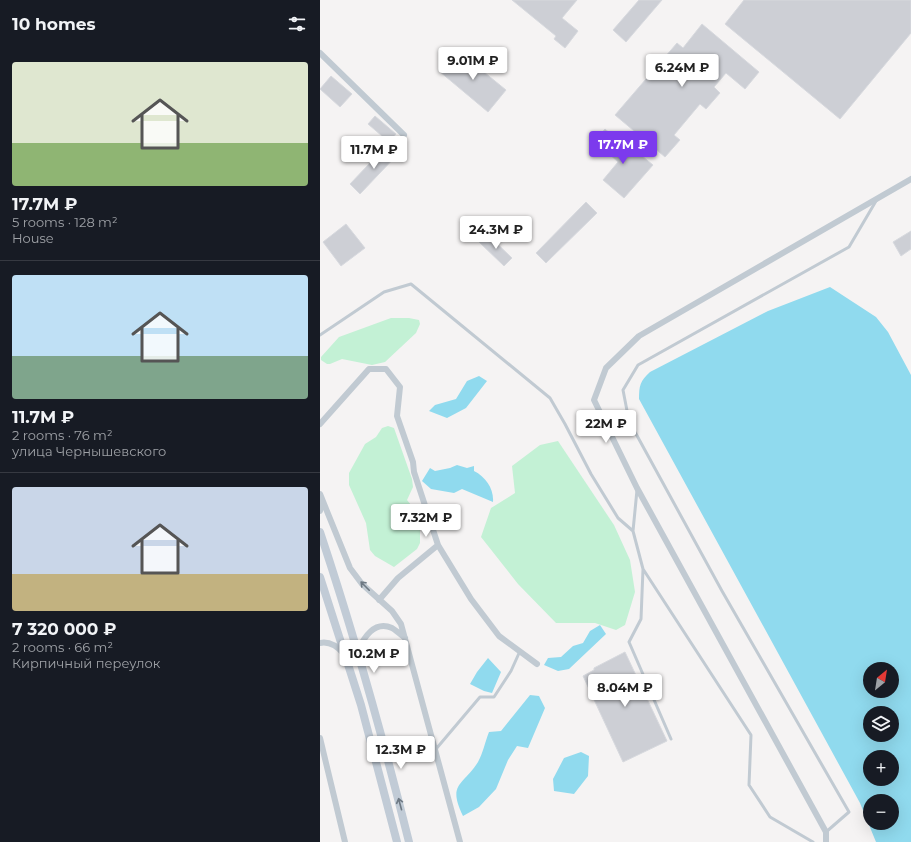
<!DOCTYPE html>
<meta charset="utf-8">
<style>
body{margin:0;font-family:Montserrat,sans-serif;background:#20242c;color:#f1f3f6;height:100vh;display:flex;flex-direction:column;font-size:15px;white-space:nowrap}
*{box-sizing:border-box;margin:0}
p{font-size:13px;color:#9ea1a6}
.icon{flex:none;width:22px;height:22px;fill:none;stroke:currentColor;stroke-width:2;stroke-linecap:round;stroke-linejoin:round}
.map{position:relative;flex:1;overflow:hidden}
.drawer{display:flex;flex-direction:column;background:#171b24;width:320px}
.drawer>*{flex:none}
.needle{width:26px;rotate:30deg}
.tools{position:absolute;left:543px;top:662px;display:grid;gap:8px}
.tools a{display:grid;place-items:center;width:36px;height:36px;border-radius:50%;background:#171b24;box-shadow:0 4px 16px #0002;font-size:20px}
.price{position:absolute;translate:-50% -34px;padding:0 9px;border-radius:4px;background:#fff;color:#222;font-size:13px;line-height:26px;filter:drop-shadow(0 1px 2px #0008)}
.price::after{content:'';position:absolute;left:50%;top:24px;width:12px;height:9px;margin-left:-6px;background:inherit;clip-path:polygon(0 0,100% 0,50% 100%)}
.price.current{background:#7c3aed;color:#fff}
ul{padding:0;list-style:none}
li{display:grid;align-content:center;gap:8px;height:212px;padding:0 12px}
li+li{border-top:1px solid #363941}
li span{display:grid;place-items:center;height:124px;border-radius:4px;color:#555}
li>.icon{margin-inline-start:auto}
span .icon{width:72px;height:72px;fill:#fffc;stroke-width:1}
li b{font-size:17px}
h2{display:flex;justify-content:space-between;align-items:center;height:48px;padding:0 12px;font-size:17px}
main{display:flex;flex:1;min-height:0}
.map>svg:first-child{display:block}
</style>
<main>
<section class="drawer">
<h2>10 homes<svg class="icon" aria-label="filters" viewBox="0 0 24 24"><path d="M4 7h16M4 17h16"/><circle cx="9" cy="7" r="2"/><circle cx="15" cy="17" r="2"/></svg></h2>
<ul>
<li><span style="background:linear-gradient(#dfe7d0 65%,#8fb573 0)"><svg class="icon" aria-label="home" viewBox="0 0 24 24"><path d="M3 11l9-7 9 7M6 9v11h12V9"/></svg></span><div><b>17.7M ₽</b><p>5 rooms · 128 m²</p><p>House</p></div></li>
<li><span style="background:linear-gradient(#bfe0f5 65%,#7fa58c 0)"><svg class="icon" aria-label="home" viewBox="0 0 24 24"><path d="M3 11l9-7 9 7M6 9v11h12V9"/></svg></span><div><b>11.7M ₽</b><p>2 rooms · 76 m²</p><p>улица Чернышевского</p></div></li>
<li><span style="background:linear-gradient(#c9d6e8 70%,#c2b280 0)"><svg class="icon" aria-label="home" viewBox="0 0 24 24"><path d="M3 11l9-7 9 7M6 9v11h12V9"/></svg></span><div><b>7 320 000 ₽</b><p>2 rooms · 66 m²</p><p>Кирпичный переулок</p></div></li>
</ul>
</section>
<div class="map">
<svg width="591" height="842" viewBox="0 0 591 842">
<rect width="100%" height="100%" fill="#f5f3f3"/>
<path fill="#c3f1d5" d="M71,318H89L99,320L100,324L96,333L65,362L52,365L22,359L10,364H7L1,360V357L19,337Z
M68,426L74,428L92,479L93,487L87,500L100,516V543L97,549L74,567L55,556L50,550L46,523L29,485V473L45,444L56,437L62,428Z
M238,441L294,525L310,560L315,592L305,625L296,630L275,623H236L198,584L161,537L171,508L195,493L192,466L220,445Z"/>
<path fill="#90daee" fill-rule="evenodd" d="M510,287L556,317L568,332L591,375V842H556L540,803L319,399C319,386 320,381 330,372L448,311ZM550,669H572V691H550ZM550,713H572V735H550ZM550,757H572V779H550ZM550,801H572V823H550Z
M159,376L167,381L146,408L127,418L109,411L115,405L136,399L147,381Z
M137,465L147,468L154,466V471C166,477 174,489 173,502L142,489L134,493L111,489L102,481L110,468L115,471L130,468Z
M280,625L286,634L249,669L238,671L224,665L228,658L241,657L253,646L263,643L270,631Z
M168,658L181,672L172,693L164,691L150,684L157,672Z
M210,695L219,696L225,708L208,748L197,746L188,760L176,789L159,807L143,816C127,783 143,786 158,762C163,753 165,742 169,732L181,731Z
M261,752L269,756L268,776L254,794L234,791L233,779L244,758Z"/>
<path fill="#cdcfd5" stroke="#d7d9de" d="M192,0H257L242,18L258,31L245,48L234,39L236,36Z
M319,0H342L306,42L293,30Z
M424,0H591V33L520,119L405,24Z
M382,24L439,72L425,89L406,73L394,87L400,93L386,109L380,104L354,135L360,140L345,157L295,115L357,43L363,48Z
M137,50L186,90L168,112L119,71Z
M11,76L32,94L20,107L0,89Z
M55,116L76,134L69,142L48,124Z
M285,129L309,150L311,147L333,165L304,198L283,180L298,162L275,141Z
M67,145L77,155L40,194L30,184Z
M266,202L277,213L226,263L216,253Z
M26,224L45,248L21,266L3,242Z
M591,231V249L581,256L573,242Z
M167,234L192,258L184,266L159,242Z
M305,652L347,741L303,762L263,676L274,670V668Z"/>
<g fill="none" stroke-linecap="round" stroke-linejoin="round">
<path stroke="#c1cad2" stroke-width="3" d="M0,335L64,292L91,284L230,398L245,424L271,474L298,518L313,531
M317,490L313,531L323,569L321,619L309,642L351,739
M323,569L431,735L429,785L450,817L493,842
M116,749L160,697H174L191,671L200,651
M506,832L529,812L402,591L309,421L303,390L318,365L529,247L556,201"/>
<path stroke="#c1cad2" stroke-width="6" d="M0,53L84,135
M0,424L49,369H66L80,387L77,416L93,462L94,472L118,545L151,599L179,636L217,664
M0,494L30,568L42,584L72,611L81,624L140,842
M0,511L2,500
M59,600L78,578L118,545
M0,643C10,641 18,647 24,654
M37,651C44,638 54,620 72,628C77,631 81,635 85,638
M0,738L25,842
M506,842V832L317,488L274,400L286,368L319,336L591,179"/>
<path stroke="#c1cbd6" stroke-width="8" d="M0,532C34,634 63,738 89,842
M0,577L41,705L77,842"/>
</g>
<defs><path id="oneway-shaft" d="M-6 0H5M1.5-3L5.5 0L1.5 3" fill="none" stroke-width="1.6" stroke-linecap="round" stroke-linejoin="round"/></defs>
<use stroke="#6e7983" href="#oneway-shaft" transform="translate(45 586) rotate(-135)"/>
<use stroke="#6e7984" href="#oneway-shaft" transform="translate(80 804) rotate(-105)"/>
</svg>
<div class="tools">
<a><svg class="needle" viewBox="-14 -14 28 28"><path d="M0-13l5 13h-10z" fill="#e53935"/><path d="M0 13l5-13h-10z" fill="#9ea1a6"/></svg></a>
<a><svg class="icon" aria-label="layers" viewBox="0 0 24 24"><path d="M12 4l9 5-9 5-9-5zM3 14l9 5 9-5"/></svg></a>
<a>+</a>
<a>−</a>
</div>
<b class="price" style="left:153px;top:81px">9.01M ₽</b>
<b class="price" style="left:362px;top:88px">6.24M ₽</b>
<b class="price current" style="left:303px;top:165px">17.7M ₽</b>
<b class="price" style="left:54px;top:170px">11.7M ₽</b>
<b class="price" style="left:176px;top:250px">24.3M ₽</b>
<b class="price" style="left:286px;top:444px">22M ₽</b>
<b class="price" style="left:106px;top:538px">7.32M ₽</b>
<b class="price" style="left:54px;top:674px">10.2M ₽</b>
<b class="price" style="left:305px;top:708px">8.04M ₽</b>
<b class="price" style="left:81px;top:770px">12.3M ₽</b>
</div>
</main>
